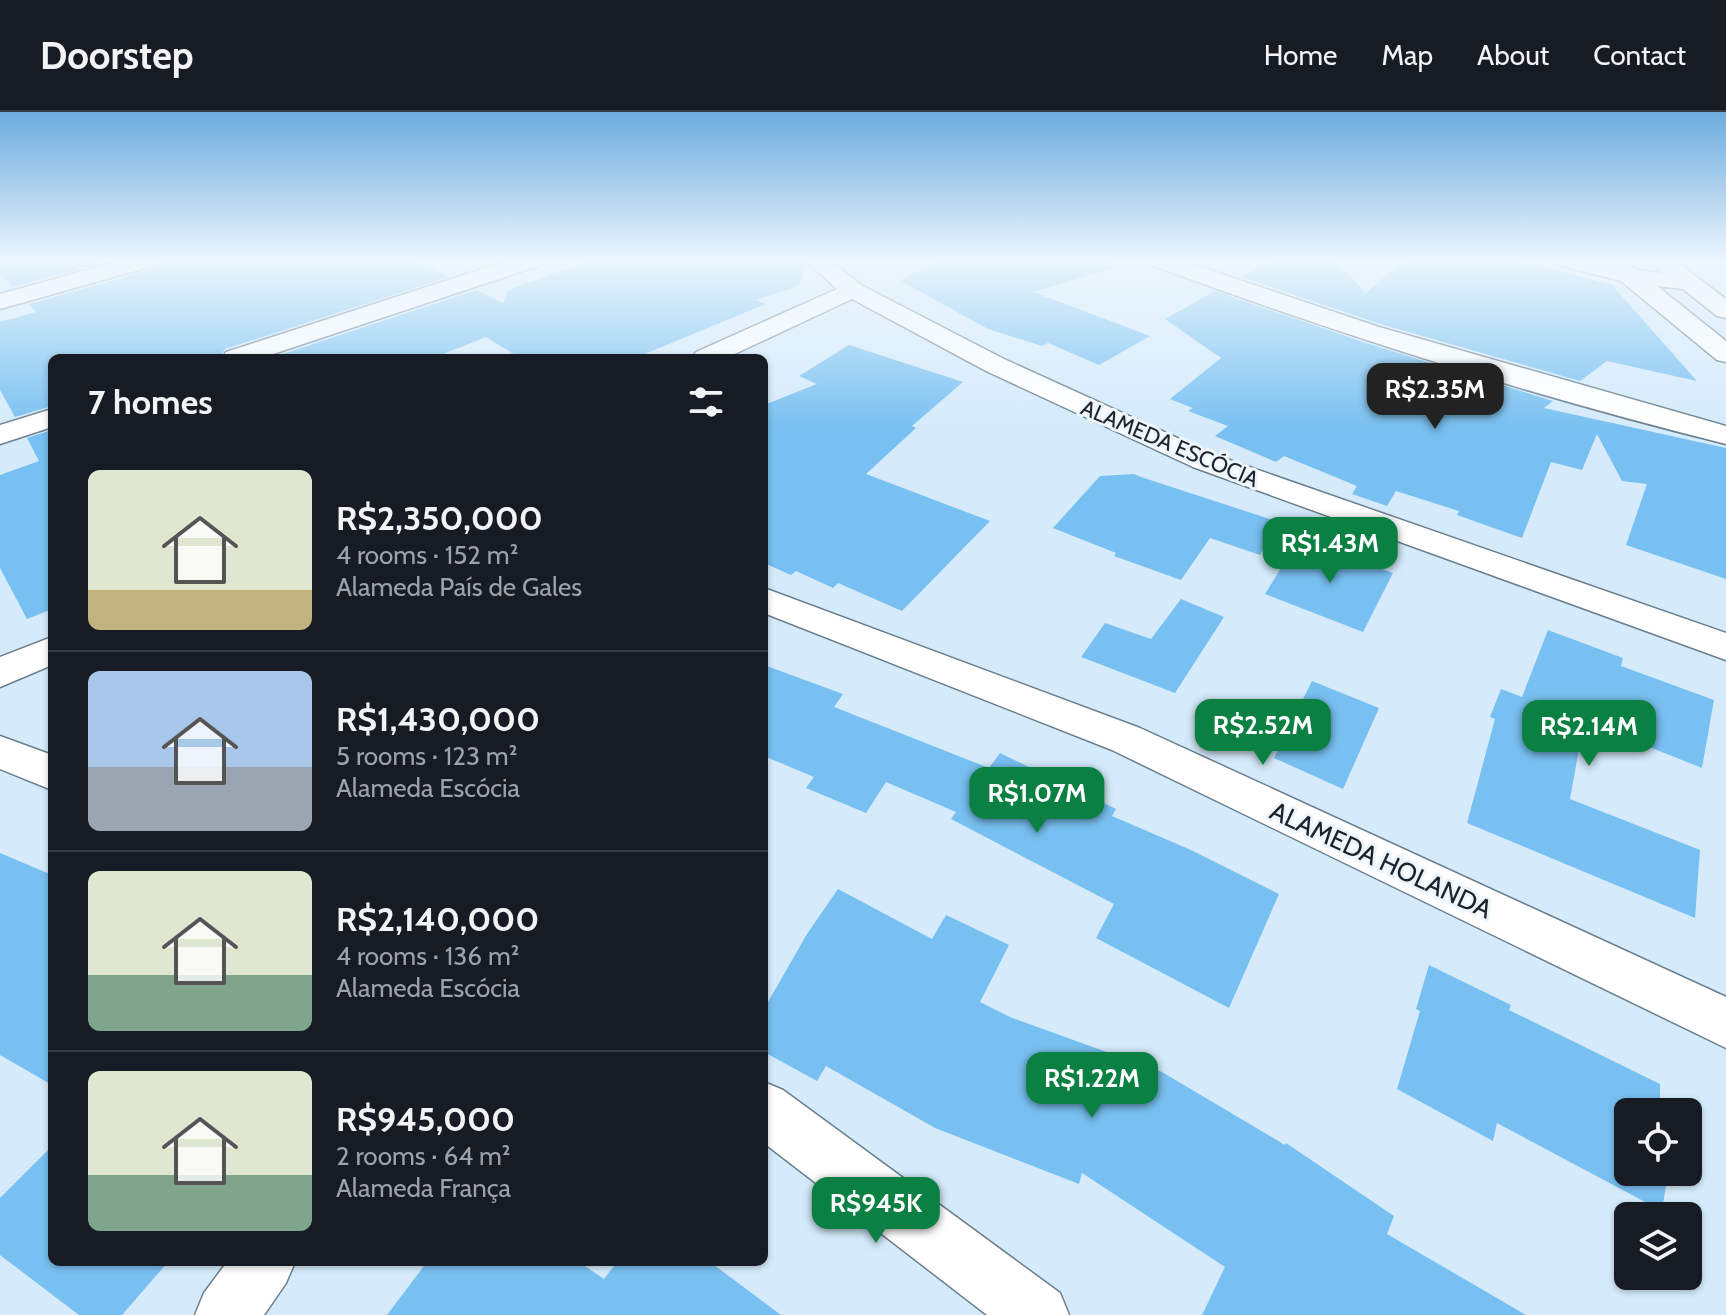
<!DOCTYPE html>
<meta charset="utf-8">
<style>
body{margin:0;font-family:Cabin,sans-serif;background:#20242c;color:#f1f3f6;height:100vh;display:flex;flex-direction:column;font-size:30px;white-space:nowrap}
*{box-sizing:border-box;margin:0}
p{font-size:26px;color:#9ea1a6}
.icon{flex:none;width:44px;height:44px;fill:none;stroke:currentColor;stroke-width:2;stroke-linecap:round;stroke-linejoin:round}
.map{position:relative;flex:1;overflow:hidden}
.details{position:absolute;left:48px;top:242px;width:720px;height:912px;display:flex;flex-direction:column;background:#171b24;border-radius:12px;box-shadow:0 2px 6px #0004}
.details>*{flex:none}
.buttons{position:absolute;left:1614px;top:986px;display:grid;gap:16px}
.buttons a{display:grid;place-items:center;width:88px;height:88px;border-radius:12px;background:#171b24;box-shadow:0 2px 6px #0004;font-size:40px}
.price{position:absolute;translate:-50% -68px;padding:0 18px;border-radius:16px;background:#0b8043;color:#fff;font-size:26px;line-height:52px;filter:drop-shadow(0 2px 4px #0008)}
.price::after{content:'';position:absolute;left:50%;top:48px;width:24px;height:18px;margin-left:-12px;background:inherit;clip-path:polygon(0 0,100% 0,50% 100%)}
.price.current{background:#222;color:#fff}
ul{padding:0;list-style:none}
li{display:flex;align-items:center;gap:24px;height:200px;padding:0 40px}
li+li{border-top:2px solid #363941}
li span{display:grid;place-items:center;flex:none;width:224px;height:160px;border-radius:12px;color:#555}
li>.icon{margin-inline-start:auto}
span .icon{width:96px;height:96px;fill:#fffc;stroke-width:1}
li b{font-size:34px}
h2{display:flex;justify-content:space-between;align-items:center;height:96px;padding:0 40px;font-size:34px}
header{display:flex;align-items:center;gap:48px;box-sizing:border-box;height:112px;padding:0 40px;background:#171b24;border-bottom:2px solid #363941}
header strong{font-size:38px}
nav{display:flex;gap:44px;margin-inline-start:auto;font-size:28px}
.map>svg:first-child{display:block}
</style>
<header>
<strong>Doorstep</strong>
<nav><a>Home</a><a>Map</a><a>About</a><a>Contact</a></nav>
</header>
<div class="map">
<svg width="1726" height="1203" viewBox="0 0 1726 1203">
<rect width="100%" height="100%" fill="#d5ebfb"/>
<path fill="#78c0f1" d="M0,148H112L13,175L0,161Z
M162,148H414L449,165L225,237L219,246H52V294L15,305L0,278V210L36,200L29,192L157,156Z
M593,148H802L806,153L799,174L756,188L766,192L635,246H520L486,225L433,246H271L476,178L503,191L508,178Z
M936,148H1112L1114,156L1033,180L1150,224L1099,253L1048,231L1042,234L988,217L901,169Z
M1272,148H1334L1366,181L1404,148H1515L1612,173L1697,269L1607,249L1580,269L1380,212L1241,165Z
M1215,179L1363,230L1553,289L1544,296L1726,336V467L1626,433L1647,372L1622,369L1597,322L1582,358L1551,350L1522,426L1457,403L1459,399L1396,379L1387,394L1352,382L1357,374L1284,344L1276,350L1215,324L1228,314L1188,299L1193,296L1170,287L1221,246L1165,207Z
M849,233L963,270L912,314L916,316L866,362L990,409L902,499L838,471L833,476L796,459L791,463L764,451V293L817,272L799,264Z
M52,318V497L27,507L0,456V363L39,349L27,326Z
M1134,362L1144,366L1279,410L1260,443L1210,426L1181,468L1114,444L1116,441L1053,416L1100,364Z
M1299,427L1393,461L1363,520L1265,482Z
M1181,487L1224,505L1175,581L1081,545L1105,511L1151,527Z
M1548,518L1623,546L1621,554L1714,588L1702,656L1584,609L1570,687L1700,738L1695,806L1467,711L1495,607L1490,605L1501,577L1522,585Z
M764,553L843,582L834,595L989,656L1000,641L1116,697L1112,704L1191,738L1279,782L1229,896L1096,826L1114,792L951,707L956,700L886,670L866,701L806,676L814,665L764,644Z
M1312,569L1379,596L1343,677L1274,646Z
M0,741L52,763V973L0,943Z
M838,777L932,827L946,803L1009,833L980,890L1010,905L1162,960L1285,1033L1286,1031L1394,1104L1387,1122L1526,1203H1202L1225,1155L1082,1061L1079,1072L935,1016L826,954L817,969L764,940V897L807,822Z
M1429,853L1511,893L1509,898L1660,972V1000H1628V1060H1668L1662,1099L1497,1011L1493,1029L1397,977L1420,899L1416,897Z
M52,1034V1150H168L122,1203H79L0,1143V1086Z
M427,1150H579L604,1167L617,1150H710L781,1203H387Z"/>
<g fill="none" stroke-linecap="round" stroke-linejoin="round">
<defs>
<path id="minor" d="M123,148H159L156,153L0,197V182Z
M510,148H544L541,153L261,246H222L226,240Z
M805,148H830L861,173L1004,247L1215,343L1726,521V548L1193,355L986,259L852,187L726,246H692L696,240L837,177Z
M1148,148H1180L1379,215L1726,314V332C1532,284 1339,222 1151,153Z
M1556,148H1623L1636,158L1662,161L1657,155L1661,150H1677L1726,187V206L1717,204L1683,177L1657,174L1726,229V250L1717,248L1621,169L1559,153Z
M52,297V315L0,332V313Z
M764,476L1140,616L1726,885V936L1112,638L764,501Z
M52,525V553L0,575V545Z
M0,624L52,643V678L0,657Z
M764,970L783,978L1060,1181L1069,1203H987L764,1031Z
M227,1150H295L286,1171L264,1203H195L204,1181Z"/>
</defs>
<use href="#minor" stroke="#6b7f8e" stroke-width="3"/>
<use href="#minor" fill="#fff" fill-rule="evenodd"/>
</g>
<linearGradient id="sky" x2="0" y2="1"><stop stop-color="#6dabdd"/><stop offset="0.47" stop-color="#ecf6fd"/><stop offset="1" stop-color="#ecf6fd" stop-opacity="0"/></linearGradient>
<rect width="1726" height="316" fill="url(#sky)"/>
<g text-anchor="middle" stroke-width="6" stroke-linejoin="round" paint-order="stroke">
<g font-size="22" fill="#1c242a" stroke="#edf6fd">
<text transform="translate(1170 331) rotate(23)" y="8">ALAMEDA ESCÓCIA</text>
</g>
<g font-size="26" fill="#1c242a" stroke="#edf6fd">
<text transform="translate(1381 748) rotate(25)" y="9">ALAMEDA HOLANDA</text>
</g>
</g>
</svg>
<div class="buttons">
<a><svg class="icon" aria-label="locate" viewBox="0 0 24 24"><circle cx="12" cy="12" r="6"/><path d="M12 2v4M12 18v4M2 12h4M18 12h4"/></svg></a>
<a><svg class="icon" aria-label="layers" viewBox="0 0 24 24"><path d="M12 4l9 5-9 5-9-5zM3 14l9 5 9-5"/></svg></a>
</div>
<b class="price current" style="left:1435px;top:319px">R$2.35M</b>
<b class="price" style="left:1330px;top:473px">R$1.43M</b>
<b class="price" style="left:1263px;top:655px">R$2.52M</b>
<b class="price" style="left:1589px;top:656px">R$2.14M</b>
<b class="price" style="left:1037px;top:723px">R$1.07M</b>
<b class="price" style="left:1092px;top:1008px">R$1.22M</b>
<b class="price" style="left:876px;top:1133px">R$945K</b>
<section class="details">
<h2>7 homes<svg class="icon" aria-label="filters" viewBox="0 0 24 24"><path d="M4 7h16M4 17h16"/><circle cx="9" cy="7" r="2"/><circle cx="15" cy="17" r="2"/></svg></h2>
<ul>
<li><span style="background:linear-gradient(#dfe7d0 75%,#c2b280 0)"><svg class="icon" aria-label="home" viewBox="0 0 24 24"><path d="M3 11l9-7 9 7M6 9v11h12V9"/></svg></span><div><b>R$2,350,000</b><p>4 rooms · 152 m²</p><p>Alameda País de Gales</p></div></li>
<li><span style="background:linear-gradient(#a9c7e8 60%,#9aa5b1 0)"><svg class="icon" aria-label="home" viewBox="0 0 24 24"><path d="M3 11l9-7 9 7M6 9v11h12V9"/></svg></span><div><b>R$1,430,000</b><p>5 rooms · 123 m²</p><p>Alameda Escócia</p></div></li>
<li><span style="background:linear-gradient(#dfe7d0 65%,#7fa58c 0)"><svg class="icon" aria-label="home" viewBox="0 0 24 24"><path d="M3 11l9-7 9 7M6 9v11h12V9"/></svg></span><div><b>R$2,140,000</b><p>4 rooms · 136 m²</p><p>Alameda Escócia</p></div></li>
<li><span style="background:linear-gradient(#dfe7d0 65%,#7fa58c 0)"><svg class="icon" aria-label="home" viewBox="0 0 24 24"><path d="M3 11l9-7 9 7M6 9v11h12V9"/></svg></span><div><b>R$945,000</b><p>2 rooms · 64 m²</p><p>Alameda França</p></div></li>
</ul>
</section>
</div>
